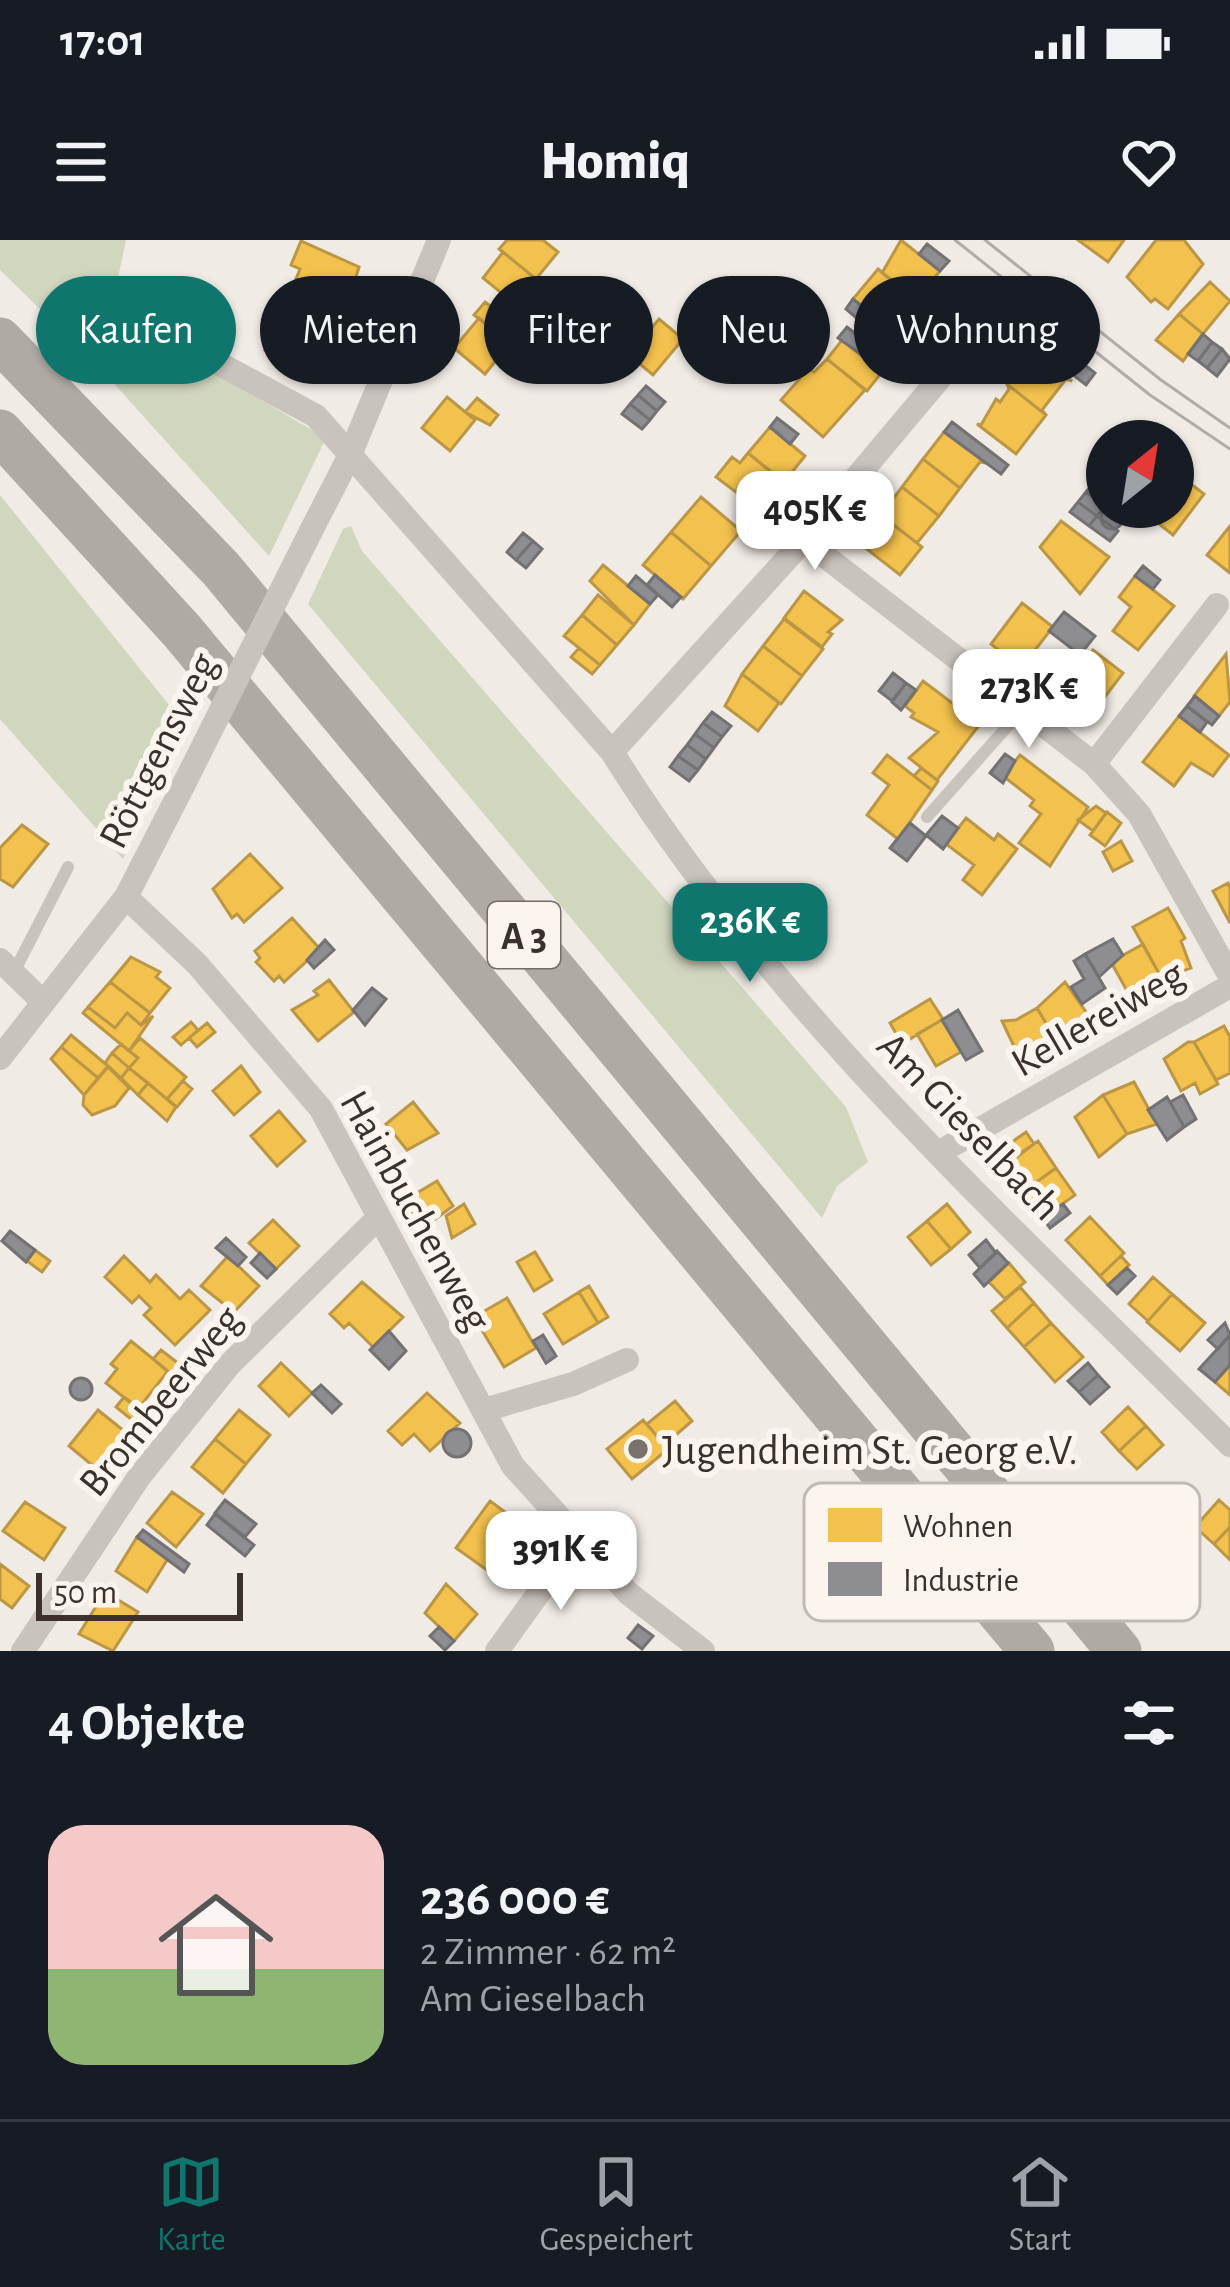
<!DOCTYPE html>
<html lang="de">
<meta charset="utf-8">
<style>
body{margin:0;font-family:"Alegreya Sans",sans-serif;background:#242831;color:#f1f3f6;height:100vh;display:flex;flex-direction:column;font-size:45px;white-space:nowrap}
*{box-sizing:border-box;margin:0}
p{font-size:39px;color:#9ea1a6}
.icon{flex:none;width:66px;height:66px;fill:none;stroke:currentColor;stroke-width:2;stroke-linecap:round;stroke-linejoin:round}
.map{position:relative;height:1411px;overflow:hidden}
.sheet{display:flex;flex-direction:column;background:#171b24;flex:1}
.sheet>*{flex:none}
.banner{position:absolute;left:36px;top:36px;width:1158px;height:108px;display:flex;gap:24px}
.needle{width:78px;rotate:30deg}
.fabs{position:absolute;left:1086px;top:180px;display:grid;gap:24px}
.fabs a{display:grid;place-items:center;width:108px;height:108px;border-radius:50%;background:#171b24;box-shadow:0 3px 9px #0004;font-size:60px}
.scale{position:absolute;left:36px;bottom:30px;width:207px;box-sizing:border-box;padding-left:12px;border:6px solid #3b302b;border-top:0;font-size:33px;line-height:42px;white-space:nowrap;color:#3b302b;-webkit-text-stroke:9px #fbf5ee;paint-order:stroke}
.price{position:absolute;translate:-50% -102px;padding:0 27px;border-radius:24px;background:#fff;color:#222;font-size:39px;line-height:78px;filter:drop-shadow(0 3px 6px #0008)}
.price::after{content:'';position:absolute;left:50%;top:72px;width:36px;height:27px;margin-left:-18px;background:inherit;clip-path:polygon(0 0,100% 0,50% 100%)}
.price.selected{background:#0f766e;color:#fff}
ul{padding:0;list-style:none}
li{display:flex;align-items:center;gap:36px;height:300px;padding:0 48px}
li span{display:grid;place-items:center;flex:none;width:336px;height:240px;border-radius:36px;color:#555}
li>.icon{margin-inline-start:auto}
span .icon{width:144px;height:144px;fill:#fffc;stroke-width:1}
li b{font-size:51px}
h2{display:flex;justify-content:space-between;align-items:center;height:144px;padding:0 48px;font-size:51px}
.tag{padding:0 42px;border-radius:54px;background:#171b24;box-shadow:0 3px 9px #0004;font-size:42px;line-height:108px}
.tag.selected{background:#0f766e;color:#fff}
.status{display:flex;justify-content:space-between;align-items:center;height:84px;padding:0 60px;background:#171b24;direction:ltr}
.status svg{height:33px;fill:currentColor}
header{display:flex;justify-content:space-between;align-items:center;height:156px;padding:0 48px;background:#171b24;font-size:54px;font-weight:800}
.menu{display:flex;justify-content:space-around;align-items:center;height:168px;border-top:3px solid #363941;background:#171b24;font-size:33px;color:#9ea1a6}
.menu a{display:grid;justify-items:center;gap:6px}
.menu .selected{color:#0f766e}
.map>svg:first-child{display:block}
</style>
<div class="status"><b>17:01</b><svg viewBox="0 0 49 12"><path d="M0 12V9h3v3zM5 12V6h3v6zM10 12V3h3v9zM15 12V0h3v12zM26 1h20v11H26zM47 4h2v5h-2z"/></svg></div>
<header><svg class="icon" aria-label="menu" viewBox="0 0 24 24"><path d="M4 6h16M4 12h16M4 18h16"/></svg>Homiq<svg class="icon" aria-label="heart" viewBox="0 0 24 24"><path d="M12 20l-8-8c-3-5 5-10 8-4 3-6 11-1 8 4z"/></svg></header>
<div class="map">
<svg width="1230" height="1411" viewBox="0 0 1230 1411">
<rect width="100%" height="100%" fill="#f0ebe5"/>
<path fill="#d1d6bf" d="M0,0H126L114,57L149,95L326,198L269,316L100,128L0,30Z
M0,255L186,486L123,619L0,479Z
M351,286L362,311L846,867L868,922L837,946L822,978L308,364L343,289Z"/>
<path fill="#f2c14e" stroke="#bb9644" stroke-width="3" d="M507,0H543L558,12L536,39L499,9Z
M901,0L940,31L916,60L882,33Z
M1078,0H1124L1108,22Z
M1156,0H1184L1203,24L1168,69L1155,59L1151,62L1127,37Z
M301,1L359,27L347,67L294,44L300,29L291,25Z
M503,12L536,39L515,64L483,38Z
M878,29L916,60L891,90L853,59Z
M1210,42L1230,61L1203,94L1179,74Z
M312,52L347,67L342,81L307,65Z
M507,57L527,74L516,87L496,70Z
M485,62L506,78L495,91L474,75Z
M308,67L331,76L326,87L303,77Z
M283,70L333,91L324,111L275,89Z
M1179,74L1203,94L1183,121L1156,100Z
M479,78L510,103L485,134L454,108Z
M659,79L683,99L653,135L629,115Z
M275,89L324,111L315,132L265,110Z
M842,100L882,132L867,151L827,119Z
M1033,111L1072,141L1066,139L1042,170L1046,175L1007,144Z
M827,119L865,150L823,197L781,160L809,128L814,132Z
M1007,144L1046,175L1016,214L977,184L981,185L996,159L1000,162L1009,149Z
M447,157L475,180L450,211L422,188Z
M477,158L498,175L490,185L465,172Z
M770,187L805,216L784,242L748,213Z
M944,192L986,223L980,222L960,248L923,219Z
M748,213L784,243L765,274L716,237L732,217L740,223Z
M923,219L960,248L939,276L902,247Z
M1173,230L1204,254L1173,295L1148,275L1151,267H1173Z
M902,247L939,276L917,303L881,275Z
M701,257L741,291L711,326L671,292Z
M881,275L922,307L900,335L859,303Z
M1061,281L1109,317L1080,354L1040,307Z
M1230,286V333L1207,315Z
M671,292L711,326L683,359L643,325Z
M603,325L650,364L634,385L590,341Z
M1135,336L1174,366L1138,410L1113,391L1131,367L1119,357Z
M804,351L842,380L828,392L832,394L822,407L784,378Z
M598,355L634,385L617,405L582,375Z
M1022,363L1053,387L1021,428L991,404Z
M582,375L617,405L600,425L564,396Z
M784,379L823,409L802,436L763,406Z
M763,406L802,436L781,464L742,434Z
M579,408L600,425L592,434L571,417Z
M1093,410L1123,433L1095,470L1065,447Z
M1226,414L1230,462L1219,476L1194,456Z
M742,434L779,463L758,491L725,466Z
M923,441L980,484L937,540L909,518L938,492L911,477L914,473L905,466Z
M1179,476L1229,515L1213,536L1191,523L1174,546L1143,522Z
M887,515L932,550L898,599L867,575L889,545L873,533Z
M1020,515L1088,567L1050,626L1019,603L1041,574L1030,566L1034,560L1003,536Z
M921,528L938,541L932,550L914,536Z
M1096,566L1106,573L1093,591L1078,580Z
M1107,572L1121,583L1105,606L1090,595Z
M966,578L994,600L998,594L1017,609L982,655L963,640L974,625L946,604Z
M22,585L48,604L13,647L0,639V608Z
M1121,601L1132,621L1113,631L1103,612Z
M250,614L282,648L244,682L237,674L232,678L213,649Z
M1228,643L1230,648V683L1213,651Z
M1168,668L1185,698L1181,701L1191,728L1162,739L1133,687Z
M292,678L320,709L284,742L279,736L274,741L256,722L260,718L255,711Z
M1143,704L1162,739L1131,758L1111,722Z
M131,717L160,732L156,737L170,748L150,773L110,742Z
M329,740L354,772L318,801L292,770L318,755L314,751Z
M110,742L150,773L141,785L127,773L115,788L88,767Z
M1065,742L1091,779L1056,800L1037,768Z
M930,759L943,779L902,804L890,783Z
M88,767L115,788L127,773L141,785L153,776L129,811L83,773Z
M1037,768L1056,800L1021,821L1002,781L1016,780Z
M942,780L961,812L936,826L917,794Z
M191,782L198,790L181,805L173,797Z
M207,783L215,792L197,807L189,798Z
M1224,786L1230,797V833L1216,840L1194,802Z
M71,795L108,826L98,838L61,807Z
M140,798L186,837L167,859L129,828L138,818L129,811Z
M1188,802H1194L1218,844L1200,854L1195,843L1181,851L1164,819Z
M121,804L138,818L129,828L112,813Z
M61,807L98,838L84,855L51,819Z
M112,813L129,828L121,838L105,823Z
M241,826L260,852L234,875L213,851Z
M108,827L129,848L115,866L92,875L83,865L84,855Z
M129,828L148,843L138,855L121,838Z
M183,841L192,849L177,867L167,859Z
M1134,842L1157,884L1127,894L1103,855Z
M148,843L176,867L167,881L138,855Z
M1103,855L1127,894L1099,917L1075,877Z
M413,862L438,893L407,910L386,884Z
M279,871L305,901L277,926L251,896Z
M1026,892L1034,904L1004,927L995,914Z
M1038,901L1056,928L1024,951L1005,924Z
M1056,928L1075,955L1043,978L1024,951Z
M437,941L453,966L422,989L405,960Z
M464,964L475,984L452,998L446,976Z
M947,964L970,992L951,1009L927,981Z
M1090,977L1124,1013L1100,1036L1066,1000Z
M273,980L299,1006L276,1029L249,1003Z
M927,981L951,1009L931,1025L908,997Z
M35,1010L50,1021L42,1032L27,1021Z
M535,1012L552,1040L534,1051L517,1022Z
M124,1016L150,1042L156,1035L180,1059L189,1050L210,1070L175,1105L144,1075L151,1068L139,1056L132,1063L105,1037Z
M228,1016L259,1046L234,1072L201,1046Z
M1121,1016L1129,1025L1108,1045L1100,1036Z
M1009,1023L1025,1042L1005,1059L989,1042Z
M1153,1037L1172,1054L1148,1081L1129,1064Z
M362,1042L403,1077L373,1107L349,1083L344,1088L330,1074Z
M589,1046L608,1077L598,1083L579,1052Z
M1020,1047L1034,1063L1007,1088L992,1071Z
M579,1052L598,1083L563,1104L544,1074Z
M1172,1054L1205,1083L1180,1111L1147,1082Z
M507,1058L536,1108L504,1127L474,1077Z
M1034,1063L1051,1083L1024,1107L1007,1088Z
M1051,1083L1083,1117L1055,1142L1024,1107Z
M131,1101L168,1131L138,1169L106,1143L117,1129L111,1124Z
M161,1110L183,1127L174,1137L153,1119Z
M281,1123L312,1153L289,1176L259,1146Z
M1230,1125V1155L1215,1142Z
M427,1153L460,1183L430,1211L414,1194L402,1205L388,1191Z
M124,1157L146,1173L137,1184L116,1167Z
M675,1161L692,1181L664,1205L647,1184Z
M1128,1167L1146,1186L1119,1211L1102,1192Z
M98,1170L129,1195L99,1231L69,1206Z
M239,1170L270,1195L246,1224L215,1199Z
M643,1180L668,1209L632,1239L607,1209Z
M1146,1186L1163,1205L1137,1229L1119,1211Z
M215,1199L246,1224L223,1253L192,1227Z
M172,1252L203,1274L176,1307L147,1283Z
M1219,1260L1230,1270V1287L1214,1304L1195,1287Z
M490,1261L539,1297L505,1343L456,1308Z
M25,1262L65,1288L44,1320L3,1291Z
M1230,1287V1320L1214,1304Z
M137,1297L169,1317L147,1352L116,1331Z
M0,1324L29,1346L12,1368L0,1359Z
M446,1344L477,1374L454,1401L425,1373Z
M105,1352L138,1372L113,1411L79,1394Z"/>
<path fill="#8d8d92" stroke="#747173" stroke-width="3" d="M927,4L949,21L940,31L919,14Z
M853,59L874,76L866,86L846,69Z
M847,87L870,105L862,115L838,98Z
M1203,94L1212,102L1198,121L1188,114Z
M1212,102L1222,109L1207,128L1198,121Z
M1222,109L1230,119L1217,136L1207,128Z
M1068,112L1095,133L1086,145L1059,124Z
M646,146L665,162L657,171L638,155Z
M638,155L657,171L650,180L630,164Z
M630,164L650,180L642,189L622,174Z
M777,178L798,194L790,204L770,187Z
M952,182L1008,225L1001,234L944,192Z
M1093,243L1107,254L1105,266L1086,252Z
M1086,252L1105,266L1097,276L1078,262Z
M1078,262L1097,276L1089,286L1070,272Z
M1101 278a11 11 0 1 1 22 0a11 11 0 1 1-22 0Z
M1097,276L1118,291L1110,301L1089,286Z
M523,293L533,301L516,320L507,312Z
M533,301L542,309L526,328L516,320Z
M1143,326L1160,340L1153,349L1135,336Z
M655,335L681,357L672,367L647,345Z
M636,336L658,355L650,364L628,346Z
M1064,372L1095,396L1080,415L1049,391Z
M893,433L906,443L892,461L879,451Z
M906,443L916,450L901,470L892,462Z
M1195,456L1219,476L1212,485L1187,466Z
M1187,466L1207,482L1200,492L1179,476Z
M712,472L731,486L722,497L703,483Z
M703,483L722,497L714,508L695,494Z
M695,494L714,508L706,519L687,505Z
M687,505L706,519L698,530L678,516Z
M1005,514L1015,521L1003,543L990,533Z
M678,516L698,530L689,541L670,527Z
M942,576L958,588L943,609L926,595Z
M910,583L926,596L907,621L890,608Z
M1113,699L1123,715L1099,737L1085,714Z
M325,700L334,710L314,728L307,720Z
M1085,714L1105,748L1082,764L1071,747L1084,739L1074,721Z
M372,748L386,759L365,785L353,770Z
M958,770L982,811L966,820L942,780Z
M1183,855L1196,879L1184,887L1170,862Z
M1167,857L1184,887L1167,900L1148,870Z
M1063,964L1070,973L1050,988L1043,978Z
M10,991L35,1010L26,1022L2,1001Z
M226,998L246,1017L238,1026L216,1008Z
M986,1000L996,1013L980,1028L969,1015Z
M997,1011L1008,1023L984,1046L974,1034Z
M260,1013L276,1029L267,1038L251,1023Z
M1127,1028L1135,1036L1117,1054L1108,1045Z
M1225,1083L1230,1095L1218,1109L1208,1100Z
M389,1091L406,1111L389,1129L370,1110Z
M543,1095L556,1116L546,1123L533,1101Z
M1230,1095V1125L1215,1142L1199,1129Z
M1088,1123L1098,1135L1079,1152L1068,1141Z
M1098,1135L1109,1147L1090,1164L1079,1152Z
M70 1149a11 11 0 1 1 22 0a11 11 0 1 1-22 0Z
M321,1145L341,1164L332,1173L312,1153Z
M443 1203a14 14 0 1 1 28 0a14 14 0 1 1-28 0Z
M225,1260L256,1284L245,1297L215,1273Z
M215,1274L254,1305L245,1316L207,1285Z
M143,1290L189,1324L184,1332L137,1297Z
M638,1385L653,1396L642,1409L628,1398Z
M439,1387L454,1401L445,1410L430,1396Z"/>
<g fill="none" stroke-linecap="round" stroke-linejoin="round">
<path stroke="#c9c3be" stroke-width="12" d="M927,577L1022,470
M14,732L68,627"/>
<path stroke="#c9c3be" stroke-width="24" d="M132,65L155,89L316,176L612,512C773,771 1016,990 1230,1205
M311,291L350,215L439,0
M804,300L1094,524L1217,365
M612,512L804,300L966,107
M1094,524L1139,574L1230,736
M126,657L197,724L321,869L513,1226L628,1353L703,1411
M0,720L42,761
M0,818L126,657L184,544
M940,912L1230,746
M484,1170L573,1144L627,1120
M23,1411L139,1237L230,1124L379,977
M497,1411L577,1300"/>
<path stroke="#afaaa4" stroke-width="45" d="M0,100L221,329L1119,1411
M0,192L182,391L1032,1411"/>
<path stroke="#b1aca8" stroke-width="3" d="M955,0L1150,155L1230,209
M985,0L1161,140L1230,188"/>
<path stroke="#c9c3be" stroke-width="24" d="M184,544L311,291"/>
</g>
<circle fill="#7a716c" stroke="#fbf5ee" stroke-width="4.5" cx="638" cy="1209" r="12"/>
<g text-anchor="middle" stroke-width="12" stroke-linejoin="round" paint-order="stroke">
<rect fill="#fbf5ee" stroke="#756b66" stroke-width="3" x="488" y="662" width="72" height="66" rx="9"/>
<g font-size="39" font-weight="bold" fill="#3b302b">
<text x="524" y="709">A 3</text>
</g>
<g font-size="42" fill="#3b302b" stroke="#fbf5ee">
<text transform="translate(157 510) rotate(-63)" y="15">Röttgensweg</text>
<text transform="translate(1097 777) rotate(-30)" y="15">Kellereiweg</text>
<text transform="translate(970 885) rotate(46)" y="15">Am Gieselbach</text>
<text transform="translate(417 970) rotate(61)" y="15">Hainbuchenweg</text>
<text transform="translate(159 1160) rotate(-51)" y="15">Brombeerweg</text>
</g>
<g font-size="42" fill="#3b302b" stroke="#fbf5ee" text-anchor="start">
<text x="662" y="1224">Jugendheim St. Georg e.V.</text>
</g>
</g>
<rect x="804" y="1243" width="396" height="138" rx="18" fill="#fbf5ee" stroke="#c1bab4" stroke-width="3"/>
<rect x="828" y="1268" width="54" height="34" fill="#f2c14e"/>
<rect x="828" y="1322" width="54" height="34" fill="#8d8d92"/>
<g font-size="33" fill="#3b302b">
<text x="903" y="1297">Wohnen</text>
<text x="903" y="1351">Industrie</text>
</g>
</svg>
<div class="fabs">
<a><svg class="needle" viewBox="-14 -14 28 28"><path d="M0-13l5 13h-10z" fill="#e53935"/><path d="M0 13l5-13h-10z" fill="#9ea1a6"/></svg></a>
</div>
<div class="scale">50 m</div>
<b class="price" style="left:815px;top:333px">405K €</b>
<b class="price" style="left:1029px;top:511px">273K €</b>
<b class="price selected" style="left:750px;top:745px">236K €</b>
<b class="price" style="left:561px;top:1373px">391K €</b>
<div class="banner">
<a class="tag selected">Kaufen</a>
<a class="tag">Mieten</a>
<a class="tag">Filter</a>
<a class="tag">Neu</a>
<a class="tag">Wohnung</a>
</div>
</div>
<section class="sheet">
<h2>4 Objekte<svg class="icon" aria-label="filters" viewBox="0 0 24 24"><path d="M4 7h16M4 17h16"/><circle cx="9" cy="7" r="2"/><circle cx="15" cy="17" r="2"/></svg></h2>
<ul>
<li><span style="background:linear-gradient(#f6c9c9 60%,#8fb573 0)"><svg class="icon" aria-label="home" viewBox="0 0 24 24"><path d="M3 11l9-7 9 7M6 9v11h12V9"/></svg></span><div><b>236 000 €</b><p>2 Zimmer · 62 m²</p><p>Am Gieselbach</p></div></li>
</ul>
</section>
<nav class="menu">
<a class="selected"><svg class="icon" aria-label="map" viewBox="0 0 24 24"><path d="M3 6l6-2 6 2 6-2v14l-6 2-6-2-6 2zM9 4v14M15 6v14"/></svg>Karte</a>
<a><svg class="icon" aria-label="saved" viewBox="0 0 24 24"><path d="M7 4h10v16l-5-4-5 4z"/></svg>Gespeichert</a>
<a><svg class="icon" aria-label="home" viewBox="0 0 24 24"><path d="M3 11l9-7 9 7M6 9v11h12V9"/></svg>Start</a>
</nav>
